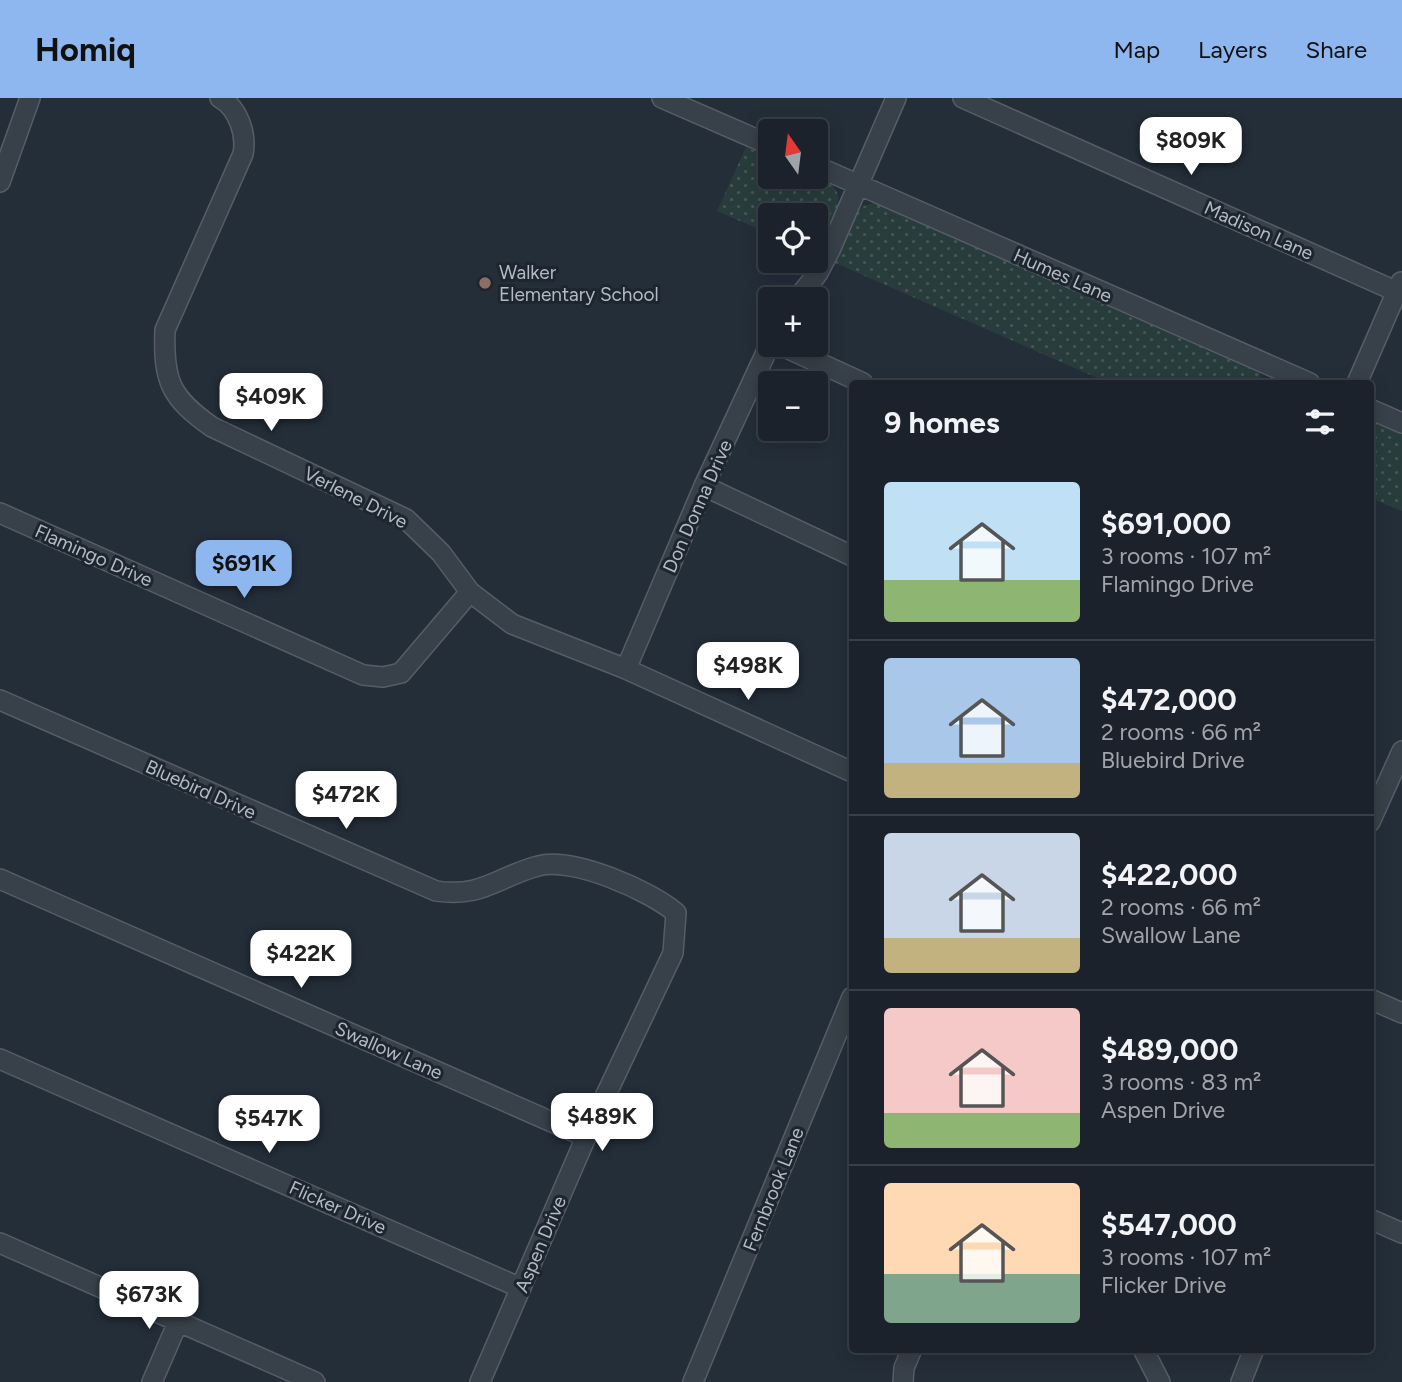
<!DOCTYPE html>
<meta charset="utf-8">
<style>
body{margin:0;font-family:Figtree,sans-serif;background:#282f37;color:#f1f3f6;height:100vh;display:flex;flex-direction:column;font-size:26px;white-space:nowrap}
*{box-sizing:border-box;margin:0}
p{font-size:23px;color:#a0a4a9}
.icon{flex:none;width:38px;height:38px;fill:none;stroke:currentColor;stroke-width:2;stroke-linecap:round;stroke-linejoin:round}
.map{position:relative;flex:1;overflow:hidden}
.details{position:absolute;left:849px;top:282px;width:525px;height:973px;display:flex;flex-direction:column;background:#1b222b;border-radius:7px;box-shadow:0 4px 18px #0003,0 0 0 2px #393f47}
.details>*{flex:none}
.needle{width:46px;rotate:346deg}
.tools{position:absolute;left:758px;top:21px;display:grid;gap:14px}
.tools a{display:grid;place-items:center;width:70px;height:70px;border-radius:7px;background:#1b222b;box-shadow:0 4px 18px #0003,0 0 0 2px #393f47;font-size:35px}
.price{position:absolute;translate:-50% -60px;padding:0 16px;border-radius:14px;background:#fff;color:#222;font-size:23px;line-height:46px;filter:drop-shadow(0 2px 4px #0008)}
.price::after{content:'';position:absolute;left:50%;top:42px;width:21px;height:16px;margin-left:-10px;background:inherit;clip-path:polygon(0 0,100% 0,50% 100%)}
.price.on{background:#8eb6ef;color:#111}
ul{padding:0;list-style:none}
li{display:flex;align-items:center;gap:21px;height:175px;padding:0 35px}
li+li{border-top:2px solid #393f47}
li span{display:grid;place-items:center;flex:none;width:196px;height:140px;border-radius:7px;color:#555}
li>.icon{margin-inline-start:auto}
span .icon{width:84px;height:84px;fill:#fffc;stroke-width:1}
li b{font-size:30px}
h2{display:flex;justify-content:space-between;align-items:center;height:84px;padding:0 35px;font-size:30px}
header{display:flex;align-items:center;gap:42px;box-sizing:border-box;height:98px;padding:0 35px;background:#8eb6ef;color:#111}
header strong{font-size:33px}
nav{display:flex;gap:38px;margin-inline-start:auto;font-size:24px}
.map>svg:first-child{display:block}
</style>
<header>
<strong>Homiq</strong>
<nav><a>Map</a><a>Layers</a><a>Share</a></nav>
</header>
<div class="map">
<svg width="1402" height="1284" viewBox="0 0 1402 1284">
<defs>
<pattern id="green-dots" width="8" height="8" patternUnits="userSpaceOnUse" patternTransform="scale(1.75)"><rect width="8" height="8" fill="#293c3c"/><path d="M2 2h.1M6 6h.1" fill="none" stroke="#465657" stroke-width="1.8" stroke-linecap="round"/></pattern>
</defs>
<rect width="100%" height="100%" fill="#242e39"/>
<path fill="url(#green-dots)" d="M746,49L770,59V79C784,79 802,76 815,79C859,89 830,133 820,158L816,156V117H770V136L717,113Z
M874,105L885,108L1260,273L1261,285H1109L833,164L857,114L864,108Z
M1370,320L1402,334V413L1370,400Z"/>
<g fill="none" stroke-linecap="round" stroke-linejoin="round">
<defs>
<path id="minor" d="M220,0C238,10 247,36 243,56L165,232C163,284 171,300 212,329L406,421L441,455L470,494L512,526L626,571L852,674
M662,0L770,47
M963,0L1402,196
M816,68L1310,285
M0,84L30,0
M797,201L818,175L830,152L896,0
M780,247L863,285
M1357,285L1401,184
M1370,311L1402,325
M704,388L852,458
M0,415L363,577L383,579L401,575L470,494
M626,571L704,388L770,246
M0,602L436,793C482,800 497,779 538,768C572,758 651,793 676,815L673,855L586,1039L480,1284
M1370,724L1402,653
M0,781L586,1039
M1370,901L1402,915
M0,961L521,1190
M1370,1121L1402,1135
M0,1145L315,1284
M1143,1251L1160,1284
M152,1284L178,1224
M693,1284L852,899
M903,1284L904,1270L912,1251
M1241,1284L1254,1251"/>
</defs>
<use href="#minor" stroke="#565d67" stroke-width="22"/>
<use href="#minor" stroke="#384049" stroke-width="19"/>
</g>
<circle fill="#8d6e63" stroke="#1d252e" stroke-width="2.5" cx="485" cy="185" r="7"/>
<g text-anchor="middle" stroke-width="6" stroke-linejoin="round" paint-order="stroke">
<g font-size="19" fill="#b3bac5" stroke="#1d252e">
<text transform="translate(1259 132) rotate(24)" y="7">Madison Lane</text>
<text transform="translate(1063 177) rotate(24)" y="7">Humes Lane</text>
<text transform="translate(356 399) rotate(27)" y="7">Verlene Drive</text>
<text transform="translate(697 408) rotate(-66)" y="7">Don Donna Drive</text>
<text transform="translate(94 457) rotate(24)" y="7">Flamingo Drive</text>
<text transform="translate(201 691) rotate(24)" y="7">Bluebird Drive</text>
<text transform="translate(389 952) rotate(24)" y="7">Swallow Lane</text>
<text transform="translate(773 1091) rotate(-68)" y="7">Fernbrook Lane</text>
<text transform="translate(338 1109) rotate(24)" y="7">Flicker Drive</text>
<text transform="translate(540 1146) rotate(-67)" y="7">Aspen Drive</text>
</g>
<g font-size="19" fill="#b3bac5" stroke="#1d252e" text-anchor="start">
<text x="499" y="181">Walker<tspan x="499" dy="22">Elementary School</tspan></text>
</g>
</g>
</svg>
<div class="tools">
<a><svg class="needle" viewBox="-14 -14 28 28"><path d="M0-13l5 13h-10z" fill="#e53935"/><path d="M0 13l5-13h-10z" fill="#a0a4a9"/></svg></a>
<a><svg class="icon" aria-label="locate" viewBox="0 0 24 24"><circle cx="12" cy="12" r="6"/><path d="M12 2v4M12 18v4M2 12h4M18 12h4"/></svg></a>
<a>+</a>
<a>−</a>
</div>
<b class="price" style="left:1191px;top:79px">$809K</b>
<b class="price" style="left:271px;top:335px">$409K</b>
<b class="price on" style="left:244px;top:502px">$691K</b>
<b class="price" style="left:748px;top:604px">$498K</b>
<b class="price" style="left:346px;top:733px">$472K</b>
<b class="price" style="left:301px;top:892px">$422K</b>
<b class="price" style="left:602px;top:1055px">$489K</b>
<b class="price" style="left:269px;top:1057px">$547K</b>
<b class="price" style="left:149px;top:1233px">$673K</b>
<section class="details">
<h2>9 homes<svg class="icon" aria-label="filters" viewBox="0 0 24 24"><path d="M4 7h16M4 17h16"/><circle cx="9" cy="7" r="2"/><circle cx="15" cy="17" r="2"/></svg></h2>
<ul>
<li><span style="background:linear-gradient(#bfe0f5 70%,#8fb573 0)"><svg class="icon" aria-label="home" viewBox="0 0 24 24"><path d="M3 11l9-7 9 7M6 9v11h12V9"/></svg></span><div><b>$691,000</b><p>3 rooms · 107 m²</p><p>Flamingo Drive</p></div></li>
<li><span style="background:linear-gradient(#a9c7e8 75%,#c2b280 0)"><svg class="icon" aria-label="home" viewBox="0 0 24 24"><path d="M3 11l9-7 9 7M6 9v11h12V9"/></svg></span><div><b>$472,000</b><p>2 rooms · 66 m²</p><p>Bluebird Drive</p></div></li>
<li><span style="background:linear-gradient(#c9d6e8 75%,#c2b280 0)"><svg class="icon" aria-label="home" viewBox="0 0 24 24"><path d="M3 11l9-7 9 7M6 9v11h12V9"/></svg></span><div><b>$422,000</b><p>2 rooms · 66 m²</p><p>Swallow Lane</p></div></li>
<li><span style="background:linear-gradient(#f6c9c9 75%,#8fb573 0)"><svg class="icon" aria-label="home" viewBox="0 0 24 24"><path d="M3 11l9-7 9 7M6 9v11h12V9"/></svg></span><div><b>$489,000</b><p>3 rooms · 83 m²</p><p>Aspen Drive</p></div></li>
<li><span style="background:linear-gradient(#ffd9b3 65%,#7fa58c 0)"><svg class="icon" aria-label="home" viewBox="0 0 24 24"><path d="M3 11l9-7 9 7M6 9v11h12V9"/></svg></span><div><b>$547,000</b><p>3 rooms · 107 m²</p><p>Flicker Drive</p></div></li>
</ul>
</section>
</div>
